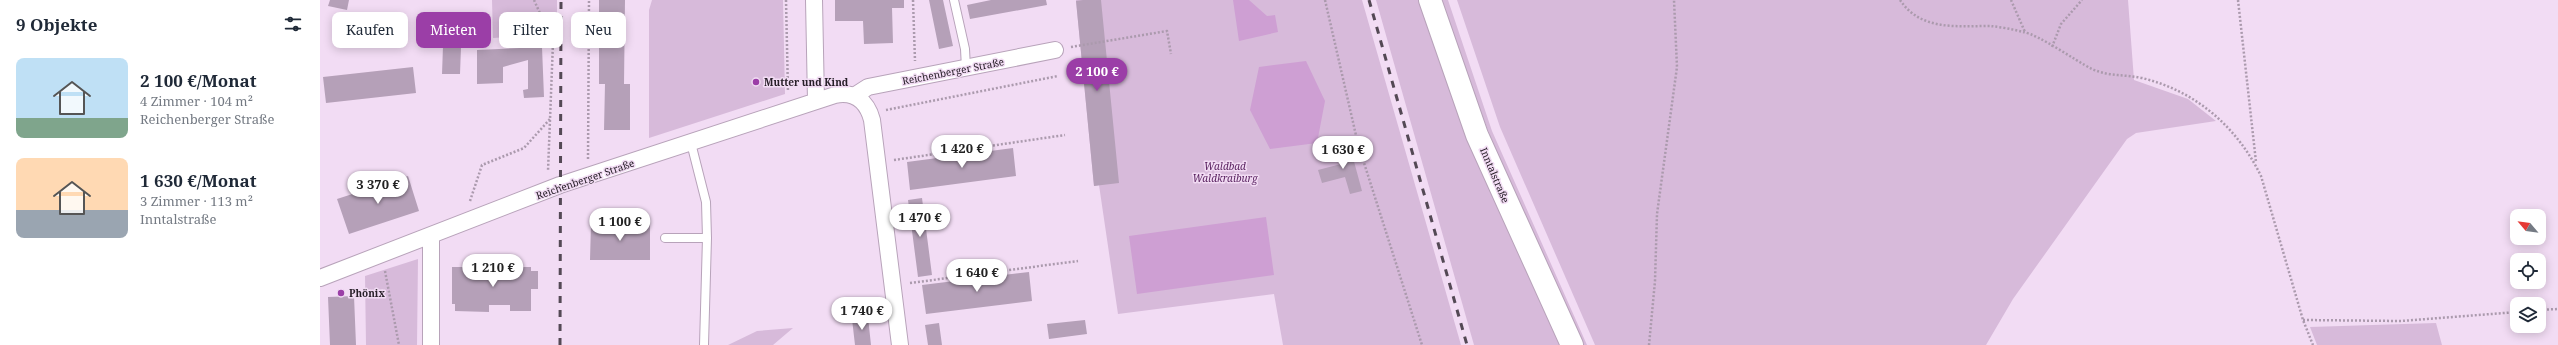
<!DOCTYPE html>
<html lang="de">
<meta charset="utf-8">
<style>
body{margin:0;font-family:"Noto Serif",serif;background:#f6f6f7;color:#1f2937;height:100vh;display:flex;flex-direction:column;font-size:15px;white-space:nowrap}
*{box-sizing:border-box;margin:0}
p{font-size:13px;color:#747a83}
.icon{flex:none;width:22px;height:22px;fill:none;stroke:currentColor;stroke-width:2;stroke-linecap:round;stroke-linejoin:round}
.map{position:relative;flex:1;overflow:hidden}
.sheet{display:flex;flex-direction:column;background:#fff;width:320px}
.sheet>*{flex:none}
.top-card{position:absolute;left:12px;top:12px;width:380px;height:36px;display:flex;gap:8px}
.needle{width:26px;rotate:299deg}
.fabs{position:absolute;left:2190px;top:209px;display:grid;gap:8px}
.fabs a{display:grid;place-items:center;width:36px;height:36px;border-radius:8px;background:#fff;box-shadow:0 2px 10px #0003;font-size:20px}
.price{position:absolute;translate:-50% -34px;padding:0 9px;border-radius:14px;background:#fff;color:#222;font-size:13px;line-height:26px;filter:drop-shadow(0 1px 2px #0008)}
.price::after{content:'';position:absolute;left:50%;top:24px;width:12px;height:9px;margin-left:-6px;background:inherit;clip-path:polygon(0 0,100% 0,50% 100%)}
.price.selected{background:#9b3ea7;color:#fff}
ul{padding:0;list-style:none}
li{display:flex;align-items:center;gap:12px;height:100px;padding:0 16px}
li span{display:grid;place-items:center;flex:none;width:112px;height:80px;border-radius:8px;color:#555}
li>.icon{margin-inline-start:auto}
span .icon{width:48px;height:48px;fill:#fffc;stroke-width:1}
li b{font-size:17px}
h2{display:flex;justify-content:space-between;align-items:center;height:48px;padding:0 16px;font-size:17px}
.pill{padding:0 14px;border-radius:8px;background:#fff;box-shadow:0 2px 10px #0003;font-size:14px;line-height:36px}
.pill.selected{background:#9b3ea7;color:#fff}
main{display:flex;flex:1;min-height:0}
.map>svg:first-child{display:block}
</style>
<main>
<section class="sheet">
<h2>9 Objekte<svg class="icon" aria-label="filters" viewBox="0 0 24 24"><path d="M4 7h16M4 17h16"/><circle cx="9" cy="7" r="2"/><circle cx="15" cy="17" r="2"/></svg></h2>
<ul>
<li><span style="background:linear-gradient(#bfe0f5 75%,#7fa58c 0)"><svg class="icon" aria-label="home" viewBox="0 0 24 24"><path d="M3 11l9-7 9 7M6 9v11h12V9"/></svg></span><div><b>2 100 €/Monat</b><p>4 Zimmer · 104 m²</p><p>Reichenberger Straße</p></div></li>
<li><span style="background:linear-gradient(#ffd9b3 65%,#9aa5b1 0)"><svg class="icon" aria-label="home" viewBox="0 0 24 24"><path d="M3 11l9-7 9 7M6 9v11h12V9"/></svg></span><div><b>1 630 €/Monat</b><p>3 Zimmer · 113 m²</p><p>Inntalstraße</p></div></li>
</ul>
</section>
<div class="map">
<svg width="2238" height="345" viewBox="0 0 2238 345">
<rect width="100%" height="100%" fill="#f2dcf4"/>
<path fill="#d7bada" d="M172,0H237V34L173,38Z
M332,0H463L465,94L329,138V10Z
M756,0H1042L1141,345H963L954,294L798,314L779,185L774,186Z
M1056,0H1099L1147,137L1241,345H1154Z
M1122,0H1128L1172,131L1267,345H1263L1189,184L1140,59Z
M1137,0H1808L1814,80L1868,99L1896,121L1816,133L1807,139L1693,299L1666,345H1275L1180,127Z
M98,259L97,345H46L45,276Z
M2116,323L2122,345H1997L1990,327Z
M473,328L453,345H408L437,331Z"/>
<path fill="#ce9fd3" d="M913,0H929L947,16L955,15L958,32L919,41Z
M986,61L1005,101L997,143L950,149L930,110L939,67Z
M946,217L954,275L817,294L809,236Z"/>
<path fill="#b5a0b8" d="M10,0H29L27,10L8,6Z
M279,0H305L304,84H310V130H284L285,84H279Z
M515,0H584V8H572L573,43L544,44L543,21H515Z
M609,0H623L633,46L619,49Z
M671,0H726L727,5L650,19L647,5Z
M763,0H781L799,183L774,186L756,1Z
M123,46L141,47L140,74H122Z
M222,47L224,97L204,98L203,90L208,89V60L183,67V83L157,84V50Z
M93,67L96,93L6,103L3,77Z
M1029,143L1042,191L1030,194L1025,177L1002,183L998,170L1021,164L1016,146Z
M693,148L696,176L590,190L587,162Z
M88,176L99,211L29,234L17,199Z
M602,198L612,275L598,277L588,200Z
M271,224H330V260H270Z
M132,267H211V271H218V289H211V311H190V305H169V312L135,311V304H132Z
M709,272L712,301L606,314L602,285Z
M34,296L36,345H10L8,297Z
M548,317L551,345H535L532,319Z
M765,320L767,334L729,339L727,324Z
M619,323L622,345H608L605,325Z"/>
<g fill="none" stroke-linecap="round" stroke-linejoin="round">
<defs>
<path id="service" d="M634,0L645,49L646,68
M371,143L386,202L387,238L384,345
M345,238H387"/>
<path id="minor" d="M494,0L496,101
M534,96L548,87L735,50
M0,278L240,185L515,95C534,91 547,101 552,120L580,345
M111,345V237"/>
<path id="secondary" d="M1110,0L1157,135L1252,345"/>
</defs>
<use href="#service" stroke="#b8a3ba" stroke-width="10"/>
<use href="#minor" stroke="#b8a3ba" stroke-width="18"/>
<use href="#secondary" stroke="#b8a3ba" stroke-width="24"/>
<path stroke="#ab9aad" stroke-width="2.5" stroke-dasharray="2 2" stroke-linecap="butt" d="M214,0L233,42L228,171
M466,0L468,92
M593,0L595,61
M1005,0L1038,144L1102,345
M1580,0C1601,31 1636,26 1670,26C1680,27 1692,29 1703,32C1720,35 1754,60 1772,69C1790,77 1804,74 1822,78C1876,91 1917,127 1941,176L1983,320L1993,345
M1691,0L1705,32
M1918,0L1936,162
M751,47L847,31L851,54
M1732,47L1741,24L1762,0
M566,110L738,76
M268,159L269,0
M574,160L745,135
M150,201L162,165L204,148L230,119
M65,271L79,345
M590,283L758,261
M2219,310L2238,309
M1983,320L2081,321L2197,312
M1329,345L1335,281L1337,214L1357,67L1354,0"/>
<use href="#service" stroke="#fff" stroke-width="8"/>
<use href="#minor" stroke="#fff" stroke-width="16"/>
<use href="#secondary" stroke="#fff" stroke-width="22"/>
<path stroke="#544955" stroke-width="3" stroke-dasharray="7 7" stroke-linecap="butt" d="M1049,0L1147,345
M240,345L241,0"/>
</g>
<g fill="#9b3ea7" stroke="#f2dcf4" stroke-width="1.5">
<circle cx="436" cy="82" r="4"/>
<circle cx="21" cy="293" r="4"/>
</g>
<g text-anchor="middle" stroke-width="3" stroke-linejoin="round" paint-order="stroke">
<g font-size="10" fill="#282029" stroke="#f2dcf4">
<text transform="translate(633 71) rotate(-11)" y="4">Reichenberger Straße</text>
<text transform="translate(1175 175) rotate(67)" y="4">Inntalstraße</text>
<text transform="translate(265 179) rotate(-19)" y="4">Reichenberger Straße</text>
</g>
<g font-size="10" font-weight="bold" fill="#282029" stroke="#f2dcf4" text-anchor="start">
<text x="444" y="86">Mutter und Kind</text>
<text x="29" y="297">Phönix</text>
</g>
<g font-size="10" font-style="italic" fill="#561e5d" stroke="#f2dcf4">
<text x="905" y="170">Waldbad<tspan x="905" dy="12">Waldkraiburg</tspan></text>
</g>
</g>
</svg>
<div class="fabs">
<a><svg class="needle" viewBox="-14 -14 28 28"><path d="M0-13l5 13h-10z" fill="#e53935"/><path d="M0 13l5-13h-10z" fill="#747a83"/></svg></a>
<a><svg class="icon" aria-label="locate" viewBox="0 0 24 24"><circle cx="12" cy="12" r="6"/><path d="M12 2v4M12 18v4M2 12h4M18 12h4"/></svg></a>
<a><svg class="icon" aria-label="layers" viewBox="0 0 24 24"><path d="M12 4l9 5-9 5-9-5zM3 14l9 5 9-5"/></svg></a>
</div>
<b class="price selected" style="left:777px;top:92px">2 100 €</b>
<b class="price" style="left:642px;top:169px">1 420 €</b>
<b class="price" style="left:1023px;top:170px">1 630 €</b>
<b class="price" style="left:58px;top:205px">3 370 €</b>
<b class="price" style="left:600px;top:238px">1 470 €</b>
<b class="price" style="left:300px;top:242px">1 100 €</b>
<b class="price" style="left:173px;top:288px">1 210 €</b>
<b class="price" style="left:657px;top:293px">1 640 €</b>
<b class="price" style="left:542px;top:331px">1 740 €</b>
<div class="top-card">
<a class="pill">Kaufen</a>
<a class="pill selected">Mieten</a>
<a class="pill">Filter</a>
<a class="pill">Neu</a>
</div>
</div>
</main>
